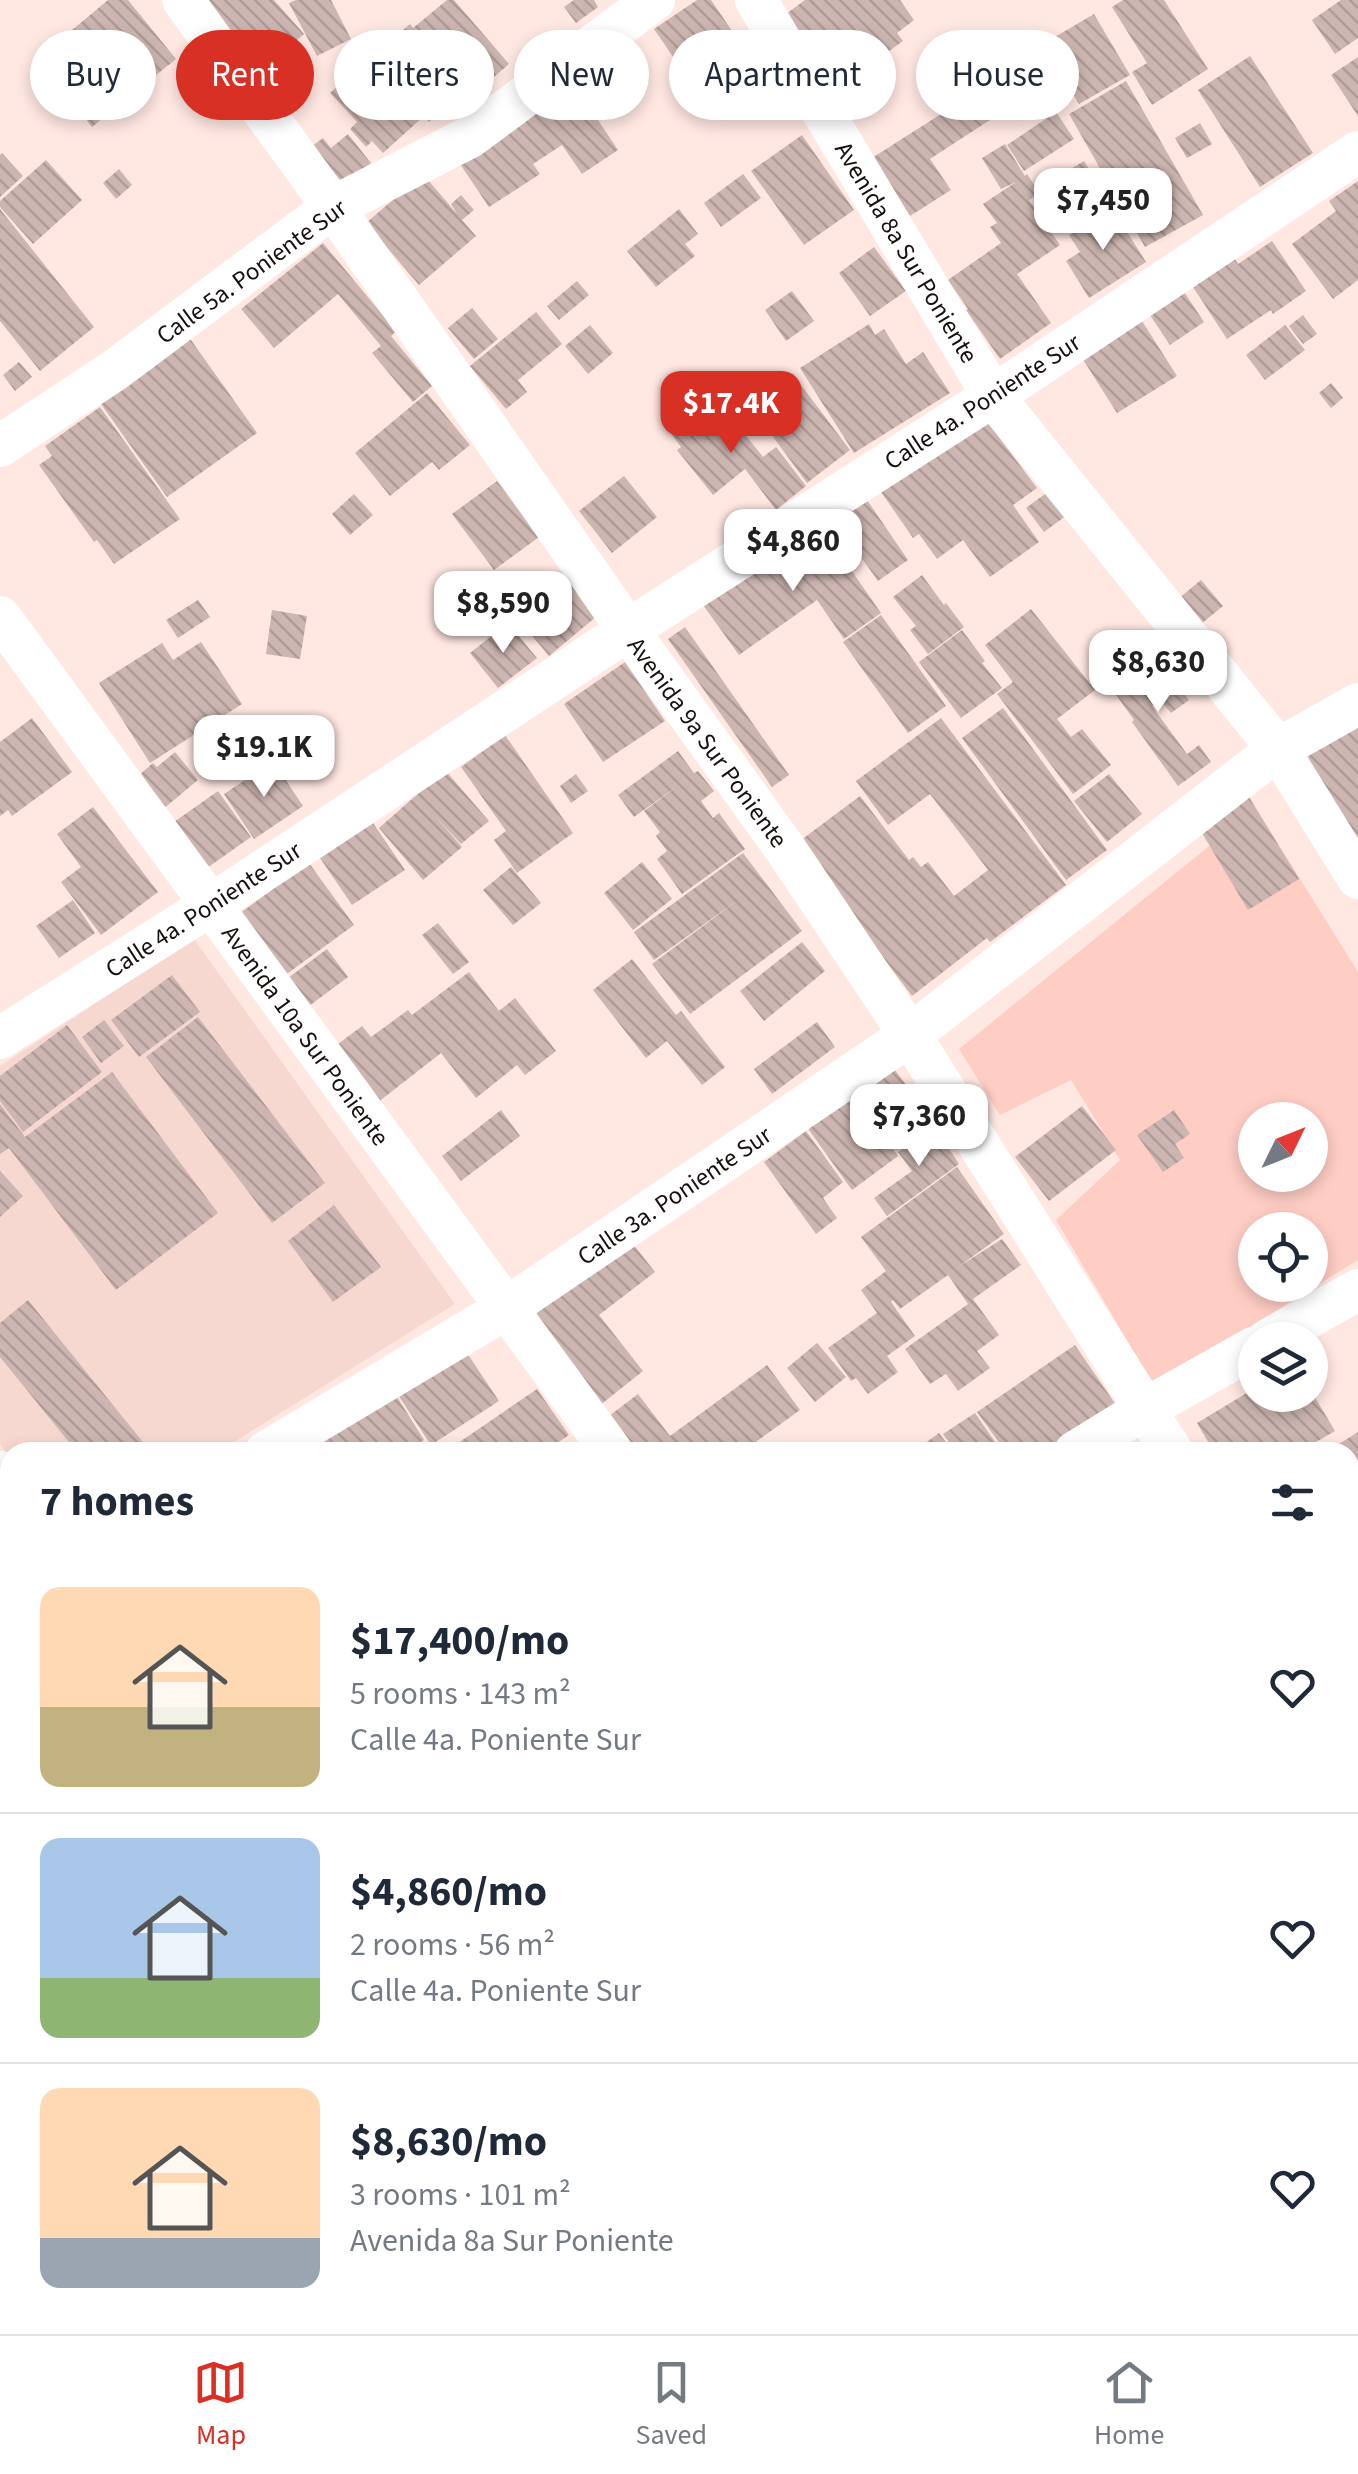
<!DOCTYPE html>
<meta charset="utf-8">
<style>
body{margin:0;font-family:"Source Sans 3",sans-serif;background:#f6f6f7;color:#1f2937;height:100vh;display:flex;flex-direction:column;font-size:38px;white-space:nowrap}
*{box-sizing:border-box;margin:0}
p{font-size:32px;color:#747a83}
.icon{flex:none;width:55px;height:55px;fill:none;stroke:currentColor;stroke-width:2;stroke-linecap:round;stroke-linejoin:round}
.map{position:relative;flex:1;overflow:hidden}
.drawer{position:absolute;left:0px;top:1442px;width:1360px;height:892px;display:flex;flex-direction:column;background:#fff;border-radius:30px 30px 0 0;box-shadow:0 5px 15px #0003}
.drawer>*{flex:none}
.top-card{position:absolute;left:30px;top:30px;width:1300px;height:90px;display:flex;gap:20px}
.needle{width:65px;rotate:47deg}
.fabs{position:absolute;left:1238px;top:1102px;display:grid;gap:20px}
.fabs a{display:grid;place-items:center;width:90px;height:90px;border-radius:50%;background:#fff;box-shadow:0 5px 15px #0003;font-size:50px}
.price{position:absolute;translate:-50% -85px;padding:0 22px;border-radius:20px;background:#fff;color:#222;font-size:32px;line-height:65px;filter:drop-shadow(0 2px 5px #0008)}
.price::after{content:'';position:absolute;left:50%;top:60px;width:30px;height:22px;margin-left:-15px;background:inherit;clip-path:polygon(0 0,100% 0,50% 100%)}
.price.on{background:#d93025;color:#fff}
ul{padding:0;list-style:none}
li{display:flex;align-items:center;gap:30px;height:250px;padding:0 40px}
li+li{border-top:2px solid #e0e1e3}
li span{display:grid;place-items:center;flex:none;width:280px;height:200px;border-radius:20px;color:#555}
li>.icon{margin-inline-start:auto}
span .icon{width:120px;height:120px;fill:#fffc;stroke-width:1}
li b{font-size:42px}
h2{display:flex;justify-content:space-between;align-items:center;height:120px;padding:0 40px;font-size:42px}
.pill{padding:0 35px;border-radius:45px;background:#fff;box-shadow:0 5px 15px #0003;font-size:35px;line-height:90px}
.pill.on{background:#d93025;color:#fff}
.dock{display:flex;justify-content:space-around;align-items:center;height:140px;border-top:2px solid #e0e1e3;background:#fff;font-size:28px;color:#747a83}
.dock a{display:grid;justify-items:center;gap:5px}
.dock .on{color:#d93025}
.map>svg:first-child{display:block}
</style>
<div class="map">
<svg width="1358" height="2334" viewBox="0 0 1358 2334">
<defs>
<pattern id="building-back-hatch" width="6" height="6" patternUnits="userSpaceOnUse" patternTransform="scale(2.5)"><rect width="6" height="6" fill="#cdb6b1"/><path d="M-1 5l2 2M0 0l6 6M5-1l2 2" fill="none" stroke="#af9b97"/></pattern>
</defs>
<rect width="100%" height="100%" fill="#ffe7e2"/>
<path fill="#f7d8d1" d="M194,939L455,1304L218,1452H10V1458L0,1444V1066Z"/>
<path fill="#fecdc4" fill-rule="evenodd" d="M1256,808L1358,972V1260L1154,1386L1056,1220L1120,1160L1071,1080L1000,1115L959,1049ZM1255,1120H1310V1175H1255ZM1255,1230H1310V1285H1255Z
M6,1751L10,1756V2325H426L432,2334H0V1755Z
M1358,1957V2334H1283L1277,2325H1350V1963Z"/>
<path fill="url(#building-back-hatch)" d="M108,0H128L176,59L92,127L63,90L85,72L59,41Z
M204,0H274L304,34L262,71L227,32Z
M296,0H331L351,39L317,56L289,3Z
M447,0H454L509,64L472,96L467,89L429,122L372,56L410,24L413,28Z
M574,0H594L598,7L576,23L564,7Z
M697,0H711L758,69L706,105L654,29Z
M805,0H900L914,20L897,33L903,41L831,93L786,14Z
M1123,0H1164L1208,69L1152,105L1132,72L1147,63L1112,7Z
M1341,0H1358V38L1335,54L1312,20Z
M1094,14L1130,75L1079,104L1043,44Z
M1250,56L1313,153L1260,187L1198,90Z
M370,57L423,117L383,153L372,141L366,147L350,129L357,122L330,93Z
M1358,57V116L1331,75Z
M947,59L965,80L940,103L922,81Z
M996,79L1013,105L930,159L951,190L910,216L872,158Z
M1126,81L1203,215L1145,247L1069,114Z
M574,84L618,150L582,174L562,145L533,164L540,174L489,207L456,158Z
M1056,112L1074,139L1024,171L1007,145Z
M1200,123L1212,144L1187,158L1175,138Z
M348,134L371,163L344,185L312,146L323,138L331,148Z
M802,135L854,210L804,245L751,171Z
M1005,144L1025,176L1027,174L1037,189L1084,161L1101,189L1055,217L1041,193L1029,200L1060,245L1017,274L1051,323L1000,359L966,310L968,309L948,280L1001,243L990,227L997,223L983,204L1016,182L1001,189L982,158Z
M2,153L23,176L0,197V155Z
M46,160L82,200L33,244L0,207V201Z
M119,169L132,185L116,199L103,183Z
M423,174L457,214L451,204L461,195L474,210L462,220L476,236L419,285L366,223Z
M743,174L761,198L721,227L704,203Z
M1358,181V280L1333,299L1292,244L1336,211L1329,201Z
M1112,208L1146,262L1089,298L1066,261L1080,252L1069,235Z
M0,209L94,327L40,371L0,321Z
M679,209L698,234L685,244L695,256L656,287L627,251Z
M1272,241L1306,291L1273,314L1271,310L1227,339L1193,287L1235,259L1238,264Z
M323,243L396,331L391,336L432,386L413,402L372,353L381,346L338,294L274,348L241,309Z
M874,247L906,291L870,316L839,273Z
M577,281L589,295L559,320L547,306Z
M792,291L814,321L786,341L765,310Z
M1184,292L1204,322L1170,345L1150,315Z
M472,308L498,339L474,359L448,328Z
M536,312L562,344L518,380L527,392L506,409L470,366Z
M1303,315L1317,334L1303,344L1289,326Z
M1142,321L1177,376L1117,413L1082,358Z
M869,324L875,335L884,329L906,364L923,352L950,393L854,453L800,368Z
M590,325L613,353L588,374L565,346Z
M1285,325L1305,350L1265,380L1246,355Z
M186,333L257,433L167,497L96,397Z
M19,362L32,377L15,391L3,375Z
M795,377L850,450L807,483L752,408Z
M1331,383L1343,398L1331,408L1319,393Z
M427,393L470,445L439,470L432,462L390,496L355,453Z
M691,402L709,425L727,412L763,457L776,447L806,486L776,510L745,469L713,495L677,450L681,447L664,424Z
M100,407L180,519L114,564L97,540L94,542L39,465L52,456L45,446Z
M983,416L1037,488L1013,505L1039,542L990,577L963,540L937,559L919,534L913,538L879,489Z
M624,476L657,517L612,553L579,511Z
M497,481L539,537L494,570L452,514Z
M1049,491L1067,515L1044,532L1026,508Z
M354,494L373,515L350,535L332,514Z
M867,500L908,560L878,581L836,522Z
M822,528L881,613L844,639L817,600L739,655L703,605Z
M563,575L597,616L549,656L515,615Z
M922,575L944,605L946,603L964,627L928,654L910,630L916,626L893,597Z
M1201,580L1223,606L1200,625L1178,599Z
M198,600L210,617L178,638L166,620Z
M1031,609L1095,690L1057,719L1071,737L1082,729L1111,765L1073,794L997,694L1013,682L985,645Z
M272,610L307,616L300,659L266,654Z
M881,615L946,706L908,733L843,642Z
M508,623L537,658L498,688L470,653Z
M685,627L789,775L772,787L668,639Z
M962,630L985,661L982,663L1002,688L961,718L919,662Z
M201,642L242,704L150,763L99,683L162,643L173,660Z
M1153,652L1189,700L1171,713L1160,700L1152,706L1187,754L1199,745L1211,762L1178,786L1132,722L1134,720L1109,685Z
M625,662L665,721L603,762L564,704Z
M1003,708L1107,850L1066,880L962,738Z
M32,718L72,772L12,816L8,810L0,816V742Z
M941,718L1066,885L990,942L987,938L912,996L797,843L860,796L909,860L913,857L921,867L928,862L954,896L988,870L930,794L888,825L856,781Z
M1358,718V864L1291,759Z
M505,735L573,833L517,873L494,840L506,831L461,767Z
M678,751L694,773L698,771L714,791L701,801L713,818L719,813L745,849L682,894L657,859L667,851L656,836L660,832L644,811L679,785L634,817L618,795Z
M175,752L198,780L162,810L136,778L153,763L157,767Z
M273,761L303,806L254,839L224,794Z
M445,770L489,821L461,844L436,817L462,847L423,880L379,828Z
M576,774L588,791L571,803L560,786Z
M1109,774L1142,814L1107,842L1074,801Z
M218,791L251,837L207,868L174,822Z
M1249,797L1299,879L1248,910L1199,828Z
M93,807L158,892L101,935L61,882L81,867L57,834Z
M373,823L405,870L352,905L320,858Z
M743,853L802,931L690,1014L652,964L738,900L654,960L634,932Z
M642,862L672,899L633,930L604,893Z
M309,863L354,925L284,976L239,914Z
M511,867L541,903L513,925L483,890Z
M73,900L95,933L59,958L36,926Z
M438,923L469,962L453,974L422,935Z
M802,942L825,971L764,1021L740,991Z
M327,949L348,977L305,1009L284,981Z
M632,959L676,1015L681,1011L725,1067L702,1085L667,1041L646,1058L593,990Z
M469,972L499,1011L515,998L556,1051L525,1075L517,1065L476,1098L441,1053L377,1103L334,1047L362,1026L371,1037L408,1010L412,1015Z
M172,975L200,1012L139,1057L111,1020Z
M198,1017L325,1183L272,1223L146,1057Z
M104,1020L124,1046L101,1063L82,1037Z
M817,1022L835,1047L772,1094L754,1069Z
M67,1025L102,1072L23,1132L0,1101V1076Z
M895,1070L934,1123L897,1150L858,1097Z
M112,1072L218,1213L116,1290L9,1148L0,1154V1104L25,1137Z
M850,1089L898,1156L852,1190L804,1123Z
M1082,1106L1116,1150L1049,1201L1015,1157Z
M501,1110L520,1136L461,1181L442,1156Z
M1174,1110L1190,1134L1175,1144L1184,1158L1163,1172L1137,1135Z
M934,1125L959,1164L887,1216L874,1198L912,1171L898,1152Z
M806,1131L843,1182L823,1198L837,1218L816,1234L764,1162Z
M957,1167L1004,1234L958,1267L1002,1239L1021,1265L973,1299L999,1335L977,1351L990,1368L958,1391L946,1374L930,1384L905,1349L968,1304L948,1275L900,1309L893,1300L891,1302L915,1336L887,1356L898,1372L868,1394L856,1378L851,1381L828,1348L877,1313L861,1290L886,1271L861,1237Z
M0,1171L23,1196L0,1217Z
M334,1205L381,1267L333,1302L288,1241Z
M626,1235L655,1272L599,1315L643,1371L594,1410L520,1317Z
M28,1300L151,1452H77L0,1357V1323Z
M459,1341L499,1401L431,1445L392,1386Z
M817,1343L846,1377L815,1402L787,1368Z
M1075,1345L1116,1405L1046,1452H1006L977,1412Z
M767,1365L800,1410L742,1452H647L660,1442L645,1452H629L605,1419L638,1394L670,1436Z
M1255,1388V1395H1310V1389L1335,1431L1299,1452H1214L1197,1423Z
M537,1389L569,1435L544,1452H445Z
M394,1392L424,1440L404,1452H307Z
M975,1413L1002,1452H956L943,1434Z
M1358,1432V1499L1350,1503V1452H1326Z
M939,1433L953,1452H913Z
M0,1526L10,1542V1570L0,1576Z
M1358,1648V1700L1355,1702L1350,1693V1652Z
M1350,1787L1358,1799V1868L1350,1873Z
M1358,2000V2044L1350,2034V2007Z
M782,2325H811L817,2334H776L774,2330Z
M813,2325H948L934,2334H819Z
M976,2325H1079L1064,2334H978L974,2326Z
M1126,2325H1210L1195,2334H1111Z"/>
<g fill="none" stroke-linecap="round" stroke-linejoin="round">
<path stroke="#fff" stroke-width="42" d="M183,0L333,207L628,630L786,850L910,1035L1172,1452
M756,0L993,396L1278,749L1358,878
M0,446L115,370L333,207L470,137L654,0
M0,617L612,1452
M0,1038L211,905L628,630L993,396L1358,152
M1268,1340L1358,1290
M266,1452L505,1309L910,1035L1278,749L1358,704
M1075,1452L1143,1410L1255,1347
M0,1472L10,1486
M0,1613L10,1607
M1350,1719L1358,1730
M1350,1900L1358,1894
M624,2325L630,2334
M1242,2325L1248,2334
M724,2334L737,2325"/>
</g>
<g text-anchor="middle" stroke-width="10" stroke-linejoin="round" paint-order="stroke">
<g font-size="25" fill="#17100e" stroke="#fff">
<text transform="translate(907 252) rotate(59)" y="9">Avenida 8a Sur Poniente</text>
<text transform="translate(251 271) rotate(-36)" y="9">Calle 5a. Poniente Sur</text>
<text transform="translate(982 401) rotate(-33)" y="9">Calle 4a. Poniente Sur</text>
<text transform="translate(708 742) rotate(54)" y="9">Avenida 9a Sur Poniente</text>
<text transform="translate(203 909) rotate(-33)" y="9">Calle 4a. Poniente Sur</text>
<text transform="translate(306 1035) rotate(54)" y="9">Avenida 10a Sur Poniente</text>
<text transform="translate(674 1195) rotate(-34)" y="9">Calle 3a. Poniente Sur</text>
</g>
</g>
</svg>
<div class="fabs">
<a><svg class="needle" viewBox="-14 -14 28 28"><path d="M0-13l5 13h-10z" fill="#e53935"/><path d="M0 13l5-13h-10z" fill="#747a83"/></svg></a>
<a><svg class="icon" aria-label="locate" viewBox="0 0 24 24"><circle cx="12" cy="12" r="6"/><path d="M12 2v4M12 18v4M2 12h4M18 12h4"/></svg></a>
<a><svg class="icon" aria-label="layers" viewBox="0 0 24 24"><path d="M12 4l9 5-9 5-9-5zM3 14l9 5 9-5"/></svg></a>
</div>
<b class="price" style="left:1103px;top:253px">$7,450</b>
<b class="price on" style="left:731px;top:456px">$17.4K</b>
<b class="price" style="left:793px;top:594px">$4,860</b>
<b class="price" style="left:503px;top:656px">$8,590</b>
<b class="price" style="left:1158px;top:715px">$8,630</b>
<b class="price" style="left:264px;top:800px">$19.1K</b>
<b class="price" style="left:919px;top:1169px">$7,360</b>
<div class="top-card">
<a class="pill">Buy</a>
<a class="pill on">Rent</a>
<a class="pill">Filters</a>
<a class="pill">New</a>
<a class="pill">Apartment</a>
<a class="pill">House</a>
</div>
<section class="drawer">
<h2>7 homes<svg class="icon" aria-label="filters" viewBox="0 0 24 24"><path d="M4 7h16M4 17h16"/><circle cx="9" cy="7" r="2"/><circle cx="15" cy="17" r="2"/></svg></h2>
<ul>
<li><span style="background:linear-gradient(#ffd9b3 60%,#c2b280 0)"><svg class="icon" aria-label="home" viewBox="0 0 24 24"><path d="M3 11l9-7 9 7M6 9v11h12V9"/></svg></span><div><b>$17,400/mo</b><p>5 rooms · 143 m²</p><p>Calle 4a. Poniente Sur</p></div><svg class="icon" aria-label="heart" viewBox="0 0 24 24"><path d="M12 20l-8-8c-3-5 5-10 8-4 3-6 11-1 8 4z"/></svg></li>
<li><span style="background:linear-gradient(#a9c7e8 70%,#8fb573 0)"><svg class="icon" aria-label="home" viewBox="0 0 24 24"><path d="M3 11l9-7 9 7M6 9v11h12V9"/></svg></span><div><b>$4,860/mo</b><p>2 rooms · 56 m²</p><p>Calle 4a. Poniente Sur</p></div><svg class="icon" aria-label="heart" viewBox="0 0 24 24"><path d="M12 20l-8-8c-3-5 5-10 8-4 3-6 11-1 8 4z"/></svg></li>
<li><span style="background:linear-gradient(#ffd9b3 75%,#9aa5b1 0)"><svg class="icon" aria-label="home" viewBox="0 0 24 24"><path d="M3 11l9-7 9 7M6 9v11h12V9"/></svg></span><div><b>$8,630/mo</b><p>3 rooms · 101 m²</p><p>Avenida 8a Sur Poniente</p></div><svg class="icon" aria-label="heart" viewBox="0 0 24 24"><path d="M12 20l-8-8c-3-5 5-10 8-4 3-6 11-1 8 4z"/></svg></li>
</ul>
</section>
</div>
<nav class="dock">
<a class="on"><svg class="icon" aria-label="map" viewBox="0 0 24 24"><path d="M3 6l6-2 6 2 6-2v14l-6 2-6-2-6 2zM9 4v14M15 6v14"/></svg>Map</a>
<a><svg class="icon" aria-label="saved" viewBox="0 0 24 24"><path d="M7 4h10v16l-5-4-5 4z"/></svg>Saved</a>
<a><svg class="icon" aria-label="home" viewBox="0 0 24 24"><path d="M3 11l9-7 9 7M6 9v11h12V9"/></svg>Home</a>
</nav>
